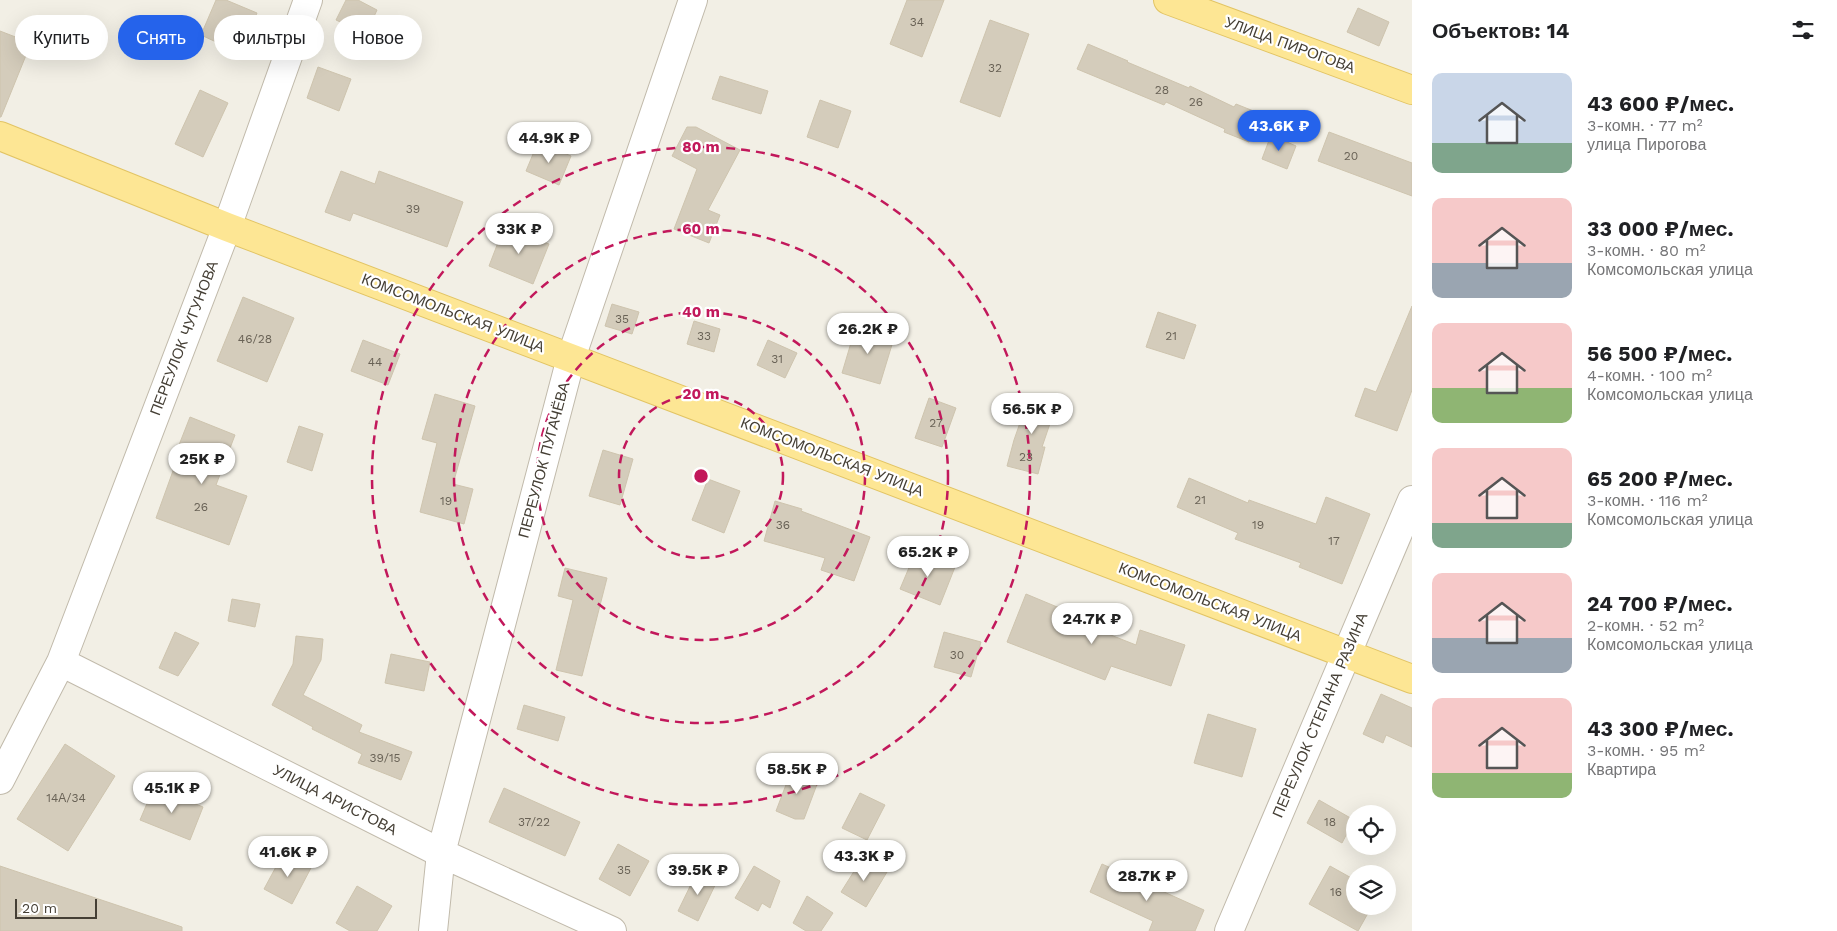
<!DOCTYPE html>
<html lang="ru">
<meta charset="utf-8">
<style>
body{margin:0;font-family:"Work Sans",sans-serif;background:#f6f6f6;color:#202124;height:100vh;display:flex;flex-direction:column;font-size:19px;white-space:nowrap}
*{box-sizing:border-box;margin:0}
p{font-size:16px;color:#757577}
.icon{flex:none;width:28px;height:28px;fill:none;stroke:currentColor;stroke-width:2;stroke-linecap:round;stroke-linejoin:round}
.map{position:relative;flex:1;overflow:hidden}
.details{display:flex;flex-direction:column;background:#fff;width:425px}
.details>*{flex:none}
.hud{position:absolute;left:15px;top:15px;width:475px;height:45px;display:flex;gap:10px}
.tools{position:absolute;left:1346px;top:805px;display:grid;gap:10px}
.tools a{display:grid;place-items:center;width:50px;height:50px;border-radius:50%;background:#fff;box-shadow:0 5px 20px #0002;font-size:25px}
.scale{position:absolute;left:15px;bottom:12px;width:82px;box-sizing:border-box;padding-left:5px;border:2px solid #453f35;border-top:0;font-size:14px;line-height:18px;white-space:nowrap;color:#453f35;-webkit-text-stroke:4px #fff;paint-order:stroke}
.price{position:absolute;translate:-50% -42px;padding:0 11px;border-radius:18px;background:#fff;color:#222;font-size:16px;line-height:32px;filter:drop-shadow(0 1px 2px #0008)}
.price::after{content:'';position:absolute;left:50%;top:30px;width:15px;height:11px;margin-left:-8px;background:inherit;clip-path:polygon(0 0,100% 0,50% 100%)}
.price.on{background:#2563eb;color:#fff}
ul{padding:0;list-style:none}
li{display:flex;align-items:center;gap:15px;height:125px;padding:0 20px}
li span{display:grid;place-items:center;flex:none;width:140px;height:100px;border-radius:10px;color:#555}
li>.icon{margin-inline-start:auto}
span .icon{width:60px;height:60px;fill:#fffc;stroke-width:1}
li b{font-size:21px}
h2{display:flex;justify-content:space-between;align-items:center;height:60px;padding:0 20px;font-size:21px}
.pill{padding:0 18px;border-radius:22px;background:#fff;box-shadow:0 5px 20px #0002;font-size:18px;line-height:45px}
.pill.on{background:#2563eb;color:#fff}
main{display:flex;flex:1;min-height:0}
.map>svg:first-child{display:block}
</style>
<main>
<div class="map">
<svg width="1412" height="931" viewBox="0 0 1412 931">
<rect width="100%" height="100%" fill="#f2efe5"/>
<path fill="#d4ccbb" stroke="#cec4ae" d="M216,0H226L257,13L240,53L201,35Z
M346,0H358L377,10L366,34L336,20Z
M907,0H944L922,57L890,44Z
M1358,8L1389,22L1379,46L1347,32Z
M990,20L1029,34L1000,117L960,102Z
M0,31L31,43L1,117H0Z
M1088,44L1128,61L1127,62L1189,88L1190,86L1234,107L1236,104L1261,114L1249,142L1224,132L1225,129L1166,102L1164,105L1077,69Z
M318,67L351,79L339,111L307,98Z
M720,76L768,91L761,114L712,99Z
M200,90L228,103L203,157L175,144Z
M820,100L851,111L838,148L807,137Z
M687,127H696L740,150L708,210L720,215L709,243L674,229L697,169L672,156Z
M1329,132L1412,163V196L1318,161Z
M1271,135L1296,146L1287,169L1262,159Z
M538,142L571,156L559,185L526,171Z
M341,171L375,184L379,171L463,202L447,247L353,213L350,221L325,212Z
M504,227L549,244L533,284L489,266Z
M243,297L294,318L267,382L217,361Z
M612,304L639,312L632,334L605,326Z
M1412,306V390L1397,431L1355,416L1365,388L1376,392Z
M1158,312L1196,325L1184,359L1146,347Z
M694,321L720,329L714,352L687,344Z
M856,326L894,338L880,384L842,373Z
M363,340L400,354L388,385L351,371Z
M768,340L797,353L785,378L757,365Z
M435,394L475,406L453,484L473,489L464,524L420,512L437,443L422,439Z
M1030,394L1057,403L1042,447H1045L1038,474L1007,466L1014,440Z
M929,398L956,408L942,447L915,438Z
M190,417L235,435L216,485L247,496L229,545L156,518L182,446L179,445Z
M299,426L323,434L312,471L287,462Z
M603,450L633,459L620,505L589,496Z
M1189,478L1248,503L1249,500L1316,524L1326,497L1370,514L1342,584L1299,567L1301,563L1235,539L1238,533L1177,507Z
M708,479L740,491L724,533L692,520Z
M775,501L802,509L801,511L870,537L854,581L821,570L825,558L764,541Z
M916,551L955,567L940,605L900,589Z
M565,568L607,578L582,676L556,670L573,600L558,596Z
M1026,594L1062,609L1060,615L1136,645L1140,630L1185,645L1171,686L1111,666L1105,680L1007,642Z
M232,599L260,604L255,627L228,621Z
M175,632L199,643L178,676L159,668Z
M944,632L981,642L971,677L934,667Z
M296,636L323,639L321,660L303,695L362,725L359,732L412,752L401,780L358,763L362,754L312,729L313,727L272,705L293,664Z
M391,654L430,662L424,691L385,683Z
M1381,694L1412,708V747L1386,735L1383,743L1363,734Z
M524,705L565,717L558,741L517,729Z
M1208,714L1256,729L1242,777L1194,763Z
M65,744L115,776L68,851L17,819Z
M792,769L819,779L804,819H795L776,811Z
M154,787L203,807L190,840L140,820Z
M504,788L580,822L565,856L489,822Z
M860,793L885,805L867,840L842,828Z
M1319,800L1354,820L1342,843L1307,823Z
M618,844L649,861L630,896L599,879Z
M284,852L312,866L292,904L264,889Z
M863,857L887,872L866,907L841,892Z
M1102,864L1204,910L1195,931H1149L1153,921L1090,892Z
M0,866L182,927V931H0Z
M754,866L780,881L770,908L762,903L758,911L735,898Z
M1330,866L1355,880V906H1372L1358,931L1309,904Z
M697,872L717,881L698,921L678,911Z
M357,886L392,906L377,931H350L336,923Z
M807,896L833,913L821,931H806L793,923Z"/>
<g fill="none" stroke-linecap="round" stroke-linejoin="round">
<defs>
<path id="minor" d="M61,662L441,853L612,931
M0,780L61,662L227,227L308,0
M433,931L441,853L571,358L693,0
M1229,931L1412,500"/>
<path id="major" d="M1168,0L1412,90
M0,136L227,227L1412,679"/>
</defs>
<use href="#minor" stroke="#c1baab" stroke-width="30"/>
<use href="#major" stroke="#e2c464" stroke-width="30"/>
<use href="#minor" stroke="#fff" stroke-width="28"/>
<use href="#major" stroke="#fde694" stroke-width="28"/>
</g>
<g fill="none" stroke="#c2185b" stroke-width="2.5" stroke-dasharray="9 6">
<circle cx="701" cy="476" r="82"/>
<circle cx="701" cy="476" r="164"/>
<circle cx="701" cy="476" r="247"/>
<circle cx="701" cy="476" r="329"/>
</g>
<g text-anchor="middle" stroke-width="4.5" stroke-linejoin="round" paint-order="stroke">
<g font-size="12" fill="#696256">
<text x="917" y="26">34</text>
<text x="995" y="72">32</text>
<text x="1162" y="94">28</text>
<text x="1196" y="106">26</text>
<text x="1351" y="160">20</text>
<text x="413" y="213">39</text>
<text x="622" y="323">35</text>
<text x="704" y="340">33</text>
<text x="1171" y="340">21</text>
<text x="255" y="343">46/28</text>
<text x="777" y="363">31</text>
<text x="375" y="366">44</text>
<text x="936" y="427">27</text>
<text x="1026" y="461">23</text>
<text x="1200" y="504">21</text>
<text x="446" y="505">19</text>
<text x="201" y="511">26</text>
<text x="783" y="529">36</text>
<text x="1258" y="529">19</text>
<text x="1334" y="545">17</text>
<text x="957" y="659">30</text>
<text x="385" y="762">39/15</text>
<text x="66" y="802">14А/34</text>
<text x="534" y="826">37/22</text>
<text x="1330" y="826">18</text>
<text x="624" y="874">35</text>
<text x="1336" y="896">16</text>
</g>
<g font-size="15" fill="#453f35" stroke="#fff">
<text transform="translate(1290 45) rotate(20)" y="5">УЛИЦА ПИРОГОВА</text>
<text transform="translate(453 313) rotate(21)" y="5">КОМСОМОЛЬСКАЯ УЛИЦА</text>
<text transform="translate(184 338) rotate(-69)" y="5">ПЕРЕУЛОК ЧУГУНОВА</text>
<text transform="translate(832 457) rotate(21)" y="5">КОМСОМОЛЬСКАЯ УЛИЦА</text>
<text transform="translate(544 460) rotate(-75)" y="5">ПЕРЕУЛОК ПУГАЧЁВА</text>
<text transform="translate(1210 602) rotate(21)" y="5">КОМСОМОЛЬСКАЯ УЛИЦА</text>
<text transform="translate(1320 715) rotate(-67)" y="5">ПЕРЕУЛОК СТЕПАНА РАЗИНА</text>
<text transform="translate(335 800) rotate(27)" y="5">УЛИЦА АРИСТОВА</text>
</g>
</g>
<circle cx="701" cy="476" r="8" fill="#c2185b" stroke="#fff" stroke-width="2.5"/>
<g font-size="15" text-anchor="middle" font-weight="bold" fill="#c2185b" stroke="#fff" stroke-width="4.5" stroke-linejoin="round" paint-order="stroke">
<text x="701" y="152">80 m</text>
<text x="701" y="234">60 m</text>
<text x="701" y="317">40 m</text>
<text x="701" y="399">20 m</text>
</g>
</svg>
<div class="tools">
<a><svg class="icon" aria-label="locate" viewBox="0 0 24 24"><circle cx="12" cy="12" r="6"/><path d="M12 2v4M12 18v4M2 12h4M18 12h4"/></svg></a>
<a><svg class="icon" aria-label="layers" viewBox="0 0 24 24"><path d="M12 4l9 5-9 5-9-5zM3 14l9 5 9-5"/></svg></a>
</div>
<div class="scale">20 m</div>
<b class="price on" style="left:1279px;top:152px">43.6K ₽</b>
<b class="price" style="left:549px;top:164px">44.9K ₽</b>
<b class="price" style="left:519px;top:255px">33K ₽</b>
<b class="price" style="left:868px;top:355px">26.2K ₽</b>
<b class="price" style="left:1032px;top:435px">56.5K ₽</b>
<b class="price" style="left:202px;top:485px">25K ₽</b>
<b class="price" style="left:928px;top:578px">65.2K ₽</b>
<b class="price" style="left:1092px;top:645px">24.7K ₽</b>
<b class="price" style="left:797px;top:795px">58.5K ₽</b>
<b class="price" style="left:172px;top:814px">45.1K ₽</b>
<b class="price" style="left:288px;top:878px">41.6K ₽</b>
<b class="price" style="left:864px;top:882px">43.3K ₽</b>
<b class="price" style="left:698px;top:896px">39.5K ₽</b>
<b class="price" style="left:1147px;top:902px">28.7K ₽</b>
<div class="hud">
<a class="pill">Купить</a>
<a class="pill on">Снять</a>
<a class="pill">Фильтры</a>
<a class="pill">Новое</a>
</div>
</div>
<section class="details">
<h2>Объектов: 14<svg class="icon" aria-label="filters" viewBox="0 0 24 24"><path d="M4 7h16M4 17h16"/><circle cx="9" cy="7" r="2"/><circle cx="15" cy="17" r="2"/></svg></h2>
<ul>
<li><span style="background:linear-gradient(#c9d6e8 70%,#7fa58c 0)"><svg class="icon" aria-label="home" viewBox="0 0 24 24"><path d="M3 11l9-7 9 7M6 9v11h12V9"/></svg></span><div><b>43 600 ₽/мес.</b><p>3-комн. · 77 m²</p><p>улица Пирогова</p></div></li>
<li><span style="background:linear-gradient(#f6c9c9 65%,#9aa5b1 0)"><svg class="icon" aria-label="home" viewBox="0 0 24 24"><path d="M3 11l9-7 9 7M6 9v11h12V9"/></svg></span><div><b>33 000 ₽/мес.</b><p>3-комн. · 80 m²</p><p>Комсомольская улица</p></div></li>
<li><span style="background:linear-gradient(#f6c9c9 65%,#8fb573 0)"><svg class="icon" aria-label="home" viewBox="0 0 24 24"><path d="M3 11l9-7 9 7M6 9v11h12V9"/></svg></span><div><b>56 500 ₽/мес.</b><p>4-комн. · 100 m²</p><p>Комсомольская улица</p></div></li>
<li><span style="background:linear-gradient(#f6c9c9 75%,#7fa58c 0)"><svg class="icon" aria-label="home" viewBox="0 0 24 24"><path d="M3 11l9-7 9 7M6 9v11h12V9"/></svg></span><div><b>65 200 ₽/мес.</b><p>3-комн. · 116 m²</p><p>Комсомольская улица</p></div></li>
<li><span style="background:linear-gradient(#f6c9c9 65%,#9aa5b1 0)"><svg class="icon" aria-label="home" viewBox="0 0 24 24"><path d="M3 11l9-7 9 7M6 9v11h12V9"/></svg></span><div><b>24 700 ₽/мес.</b><p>2-комн. · 52 m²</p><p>Комсомольская улица</p></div></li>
<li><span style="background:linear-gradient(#f6c9c9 75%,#8fb573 0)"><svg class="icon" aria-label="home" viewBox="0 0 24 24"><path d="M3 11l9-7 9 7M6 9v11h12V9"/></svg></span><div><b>43 300 ₽/мес.</b><p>3-комн. · 95 m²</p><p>Квартира</p></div></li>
</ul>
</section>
</main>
